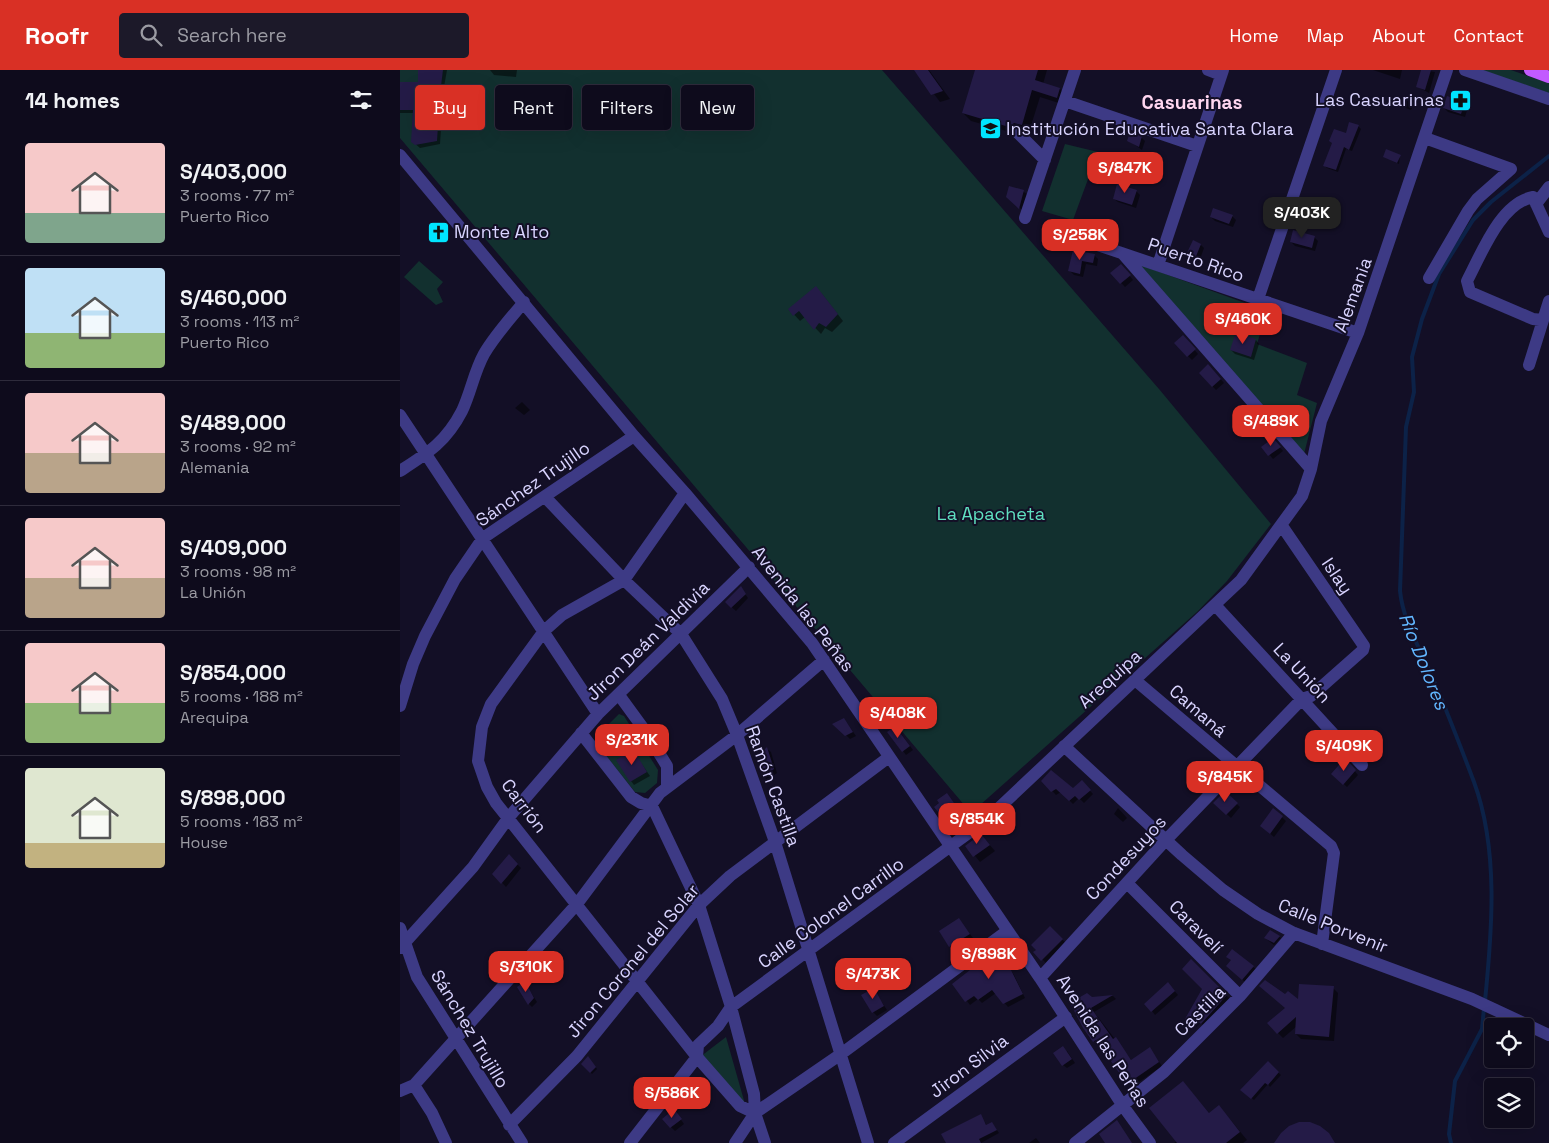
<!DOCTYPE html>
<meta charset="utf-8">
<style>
body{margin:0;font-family:"Space Grotesk",sans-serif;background:#1c1929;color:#f1f3f6;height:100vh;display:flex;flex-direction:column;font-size:19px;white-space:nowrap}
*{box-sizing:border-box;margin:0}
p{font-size:16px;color:#9b9ba3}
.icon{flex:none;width:28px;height:28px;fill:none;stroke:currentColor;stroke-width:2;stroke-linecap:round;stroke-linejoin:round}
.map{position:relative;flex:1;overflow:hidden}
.drawer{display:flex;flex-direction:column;background:#0e0b1c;width:400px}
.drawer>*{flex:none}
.top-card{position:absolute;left:15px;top:15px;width:475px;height:45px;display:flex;gap:10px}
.controls{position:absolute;left:1084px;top:948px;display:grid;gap:10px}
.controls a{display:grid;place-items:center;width:50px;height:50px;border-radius:5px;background:#0e0b1c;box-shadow:0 5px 20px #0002,0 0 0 1px #2e2b3b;font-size:25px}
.price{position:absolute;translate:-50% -42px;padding:0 11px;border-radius:10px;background:#d93025;color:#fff;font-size:16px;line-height:32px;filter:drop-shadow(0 1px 2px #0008)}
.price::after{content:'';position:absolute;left:50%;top:30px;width:15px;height:11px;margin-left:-8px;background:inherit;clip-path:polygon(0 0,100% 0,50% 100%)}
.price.selected{background:#222;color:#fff}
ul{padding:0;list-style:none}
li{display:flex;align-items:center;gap:15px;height:125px;padding:0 25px}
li+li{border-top:1px solid #2e2b3b}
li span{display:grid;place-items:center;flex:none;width:140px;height:100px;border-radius:5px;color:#555}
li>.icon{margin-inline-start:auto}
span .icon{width:60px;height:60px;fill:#fffc;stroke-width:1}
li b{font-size:21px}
h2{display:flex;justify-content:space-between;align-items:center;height:60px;padding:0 25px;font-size:21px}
.tag{padding:0 18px;border-radius:5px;background:#0e0b1c;box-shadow:0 5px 20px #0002,0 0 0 1px #2e2b3b;font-size:18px;line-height:45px}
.tag.selected{background:#d93025;color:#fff}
header{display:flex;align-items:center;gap:30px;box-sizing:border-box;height:70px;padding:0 25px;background:#d93025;color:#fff}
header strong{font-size:24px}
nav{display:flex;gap:28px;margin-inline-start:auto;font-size:18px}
.search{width:350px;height:45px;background:#1c1929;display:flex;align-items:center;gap:12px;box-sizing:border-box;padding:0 18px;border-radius:5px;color:#9b9ba3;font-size:19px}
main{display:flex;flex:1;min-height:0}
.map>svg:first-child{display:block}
</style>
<header>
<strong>Roofr</strong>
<div class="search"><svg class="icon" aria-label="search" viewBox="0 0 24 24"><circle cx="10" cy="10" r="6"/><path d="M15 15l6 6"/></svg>Search here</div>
<nav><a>Home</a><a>Map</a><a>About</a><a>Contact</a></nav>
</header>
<main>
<section class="drawer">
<h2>14 homes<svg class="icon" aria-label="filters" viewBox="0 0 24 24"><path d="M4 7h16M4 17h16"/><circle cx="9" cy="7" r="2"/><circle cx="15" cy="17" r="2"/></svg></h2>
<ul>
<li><span style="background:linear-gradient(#f6c9c9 70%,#7fa58c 0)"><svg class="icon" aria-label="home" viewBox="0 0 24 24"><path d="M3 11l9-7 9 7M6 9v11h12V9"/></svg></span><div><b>S/403,000</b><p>3 rooms · 77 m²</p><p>Puerto Rico</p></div></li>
<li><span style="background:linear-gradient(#bfe0f5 65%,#8fb573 0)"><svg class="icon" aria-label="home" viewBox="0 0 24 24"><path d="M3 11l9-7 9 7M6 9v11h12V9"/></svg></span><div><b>S/460,000</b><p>3 rooms · 113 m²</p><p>Puerto Rico</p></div></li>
<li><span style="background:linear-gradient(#f6c9c9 60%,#b9a48a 0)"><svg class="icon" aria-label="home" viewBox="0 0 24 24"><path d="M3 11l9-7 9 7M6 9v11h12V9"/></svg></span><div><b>S/489,000</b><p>3 rooms · 92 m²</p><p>Alemania</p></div></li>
<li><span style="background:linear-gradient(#f6c9c9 60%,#b9a48a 0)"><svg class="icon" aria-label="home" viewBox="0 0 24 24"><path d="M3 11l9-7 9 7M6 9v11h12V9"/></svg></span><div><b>S/409,000</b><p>3 rooms · 98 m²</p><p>La Unión</p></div></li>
<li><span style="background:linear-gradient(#f6c9c9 60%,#8fb573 0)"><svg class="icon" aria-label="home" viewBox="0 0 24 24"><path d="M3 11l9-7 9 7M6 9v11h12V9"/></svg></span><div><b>S/854,000</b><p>5 rooms · 188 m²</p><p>Arequipa</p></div></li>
<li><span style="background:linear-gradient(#dfe7d0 75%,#c2b280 0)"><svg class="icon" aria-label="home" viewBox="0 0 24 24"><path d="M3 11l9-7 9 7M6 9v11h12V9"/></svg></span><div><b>S/898,000</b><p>5 rooms · 183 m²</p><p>House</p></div></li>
</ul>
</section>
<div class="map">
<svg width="1149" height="1073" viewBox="0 0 1149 1073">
<rect width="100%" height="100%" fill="#130f26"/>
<path fill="#12302f" d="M0,0H482L759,319L871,454L827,511L798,541L571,743L0,68Z
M1081,0H1111L1149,13V23Z
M665,74L698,82L673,150L642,141Z
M19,191L43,212L37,219L43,232L36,235L4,207Z
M735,193L867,241L857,274L907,293L897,325L917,333L904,384Z
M219,644L224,646L258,700L257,713L245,723L235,722L196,673L197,666Z
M326,967L345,1034L296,990Z"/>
<path fill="#0007" d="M19,0H47L44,17L76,22L80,26L75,46L42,44L40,74L20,78L12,71L14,43H0V13H19Z
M90,0H117L116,7L94,5Z
M516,0H529L550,29L540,32Z
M577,0H647L643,14L660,19L667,27L665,35L640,27L629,62L623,60L617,64L571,51L563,43Z
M973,0H1002L1000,9Z
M1023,0L1035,2L1029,23L1018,17Z
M1005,30L1014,34L1011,40L1003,37Z
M1064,33L1068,37L1065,47L1048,42L1044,38Z
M958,56L961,59L952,81L946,79L938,102L927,98L925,96L946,65Z
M741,67L745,71L742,80L728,70Z
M1000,86L999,94L984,87Z
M746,101L757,105L754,112L744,108Z
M610,118L624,122L628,125L623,141L608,126Z
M736,121L740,125L736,138L718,132L714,129Z
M832,146L836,150L833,157L815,151L811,147Z
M914,167L918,171L915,181L895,176L891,172Z
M801,175L804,178L799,192L788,185Z
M674,181L694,185L698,189L697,196L686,194L683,207L674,205L670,201Z
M724,199L733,210L725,217L712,203Z
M422,224L443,251L432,262L425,258L421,264L405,247L400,251L389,239Z
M786,270L798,284L792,290L775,273Z
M856,270L859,274L854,290L835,284L831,280Z
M812,299L824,313L816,320L800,303Z
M122,332L130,340L124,345L115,338Z
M873,369L883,381L873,389L863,377Z
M341,518L348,528L336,541L326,532Z
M447,653L456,666L450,669L435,654Z
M499,661L513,680L506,685L503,681Z
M367,679L371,682L377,703L367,710L364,706Z
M232,680L250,706L234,715L231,711Z
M945,690L958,705L947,717L933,704Z
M643,711L673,720L682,712L693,724L684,733L679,728L673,734L661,722L656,725Z
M825,723L840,737L831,748L815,733Z
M552,731L573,760L562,768L556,762Z
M718,738L727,748L723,752L714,744Z
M874,740L886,751L874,767L865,759Z
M581,765L595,781L580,792L567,776Z
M109,786L121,798L106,817L94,804Z
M559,849L573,868L554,880L541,861Z
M650,858L666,873L646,893L635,882Z
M879,867L881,868L874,875L865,868Z
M600,884L614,905L625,928L608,937L596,923L582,933L578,929L570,935L554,914Z
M791,891L830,929L805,956L800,953L796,957L790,953L804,919Z
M832,891L853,897L856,899L845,912L828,896Z
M125,913L137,932L132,937L129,934Z
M772,918L778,925L755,945L752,941Z
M933,918L938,923L934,971L901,969L896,964L897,956L883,968L869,954L886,938L868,923L899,931Z
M473,919L487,940L477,946L473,942Z
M713,926L716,929L694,942L732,991L750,979L762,996L732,1017L700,973L698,975L694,971L684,957L692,928Z
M667,981L675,993L667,998L663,995Z
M188,988L197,999L192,1004L183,994Z
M868,993L881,1005L870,1017L868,1014L854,1030L842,1020Z
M783,1012L810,1044L819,1036L847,1070L843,1073H774L777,1071Z
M277,1044L284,1054L275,1061L263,1049Z
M581,1046L587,1056L592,1053L599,1063L581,1073H548Z
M636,1068L640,1073H629Z"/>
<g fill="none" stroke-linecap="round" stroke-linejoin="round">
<path stroke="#0c2248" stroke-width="4" d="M1085,931C1092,861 1099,780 1074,712C1060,675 1046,638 1030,602C1018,575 1003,550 1000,521L1006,357L1014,322L1012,287L1022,249L1039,204L1073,150L1091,132L1149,86
M1051,1073L1049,1064L1055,1011L1082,959L1084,938"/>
</g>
<path fill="#241b47" d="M18,0H43L41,16L77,21L73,40L71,43L39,41L37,71L15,75L11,72L13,40H0V12H18Z
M514,0H528L543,21L531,25Z
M575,0H638L635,10L660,18L657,28L632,20L622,55L614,53L609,57L562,43Z
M1021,0H1031L1025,20L1016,17Z
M1047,26L1065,32L1061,44L1043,38Z
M949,52L959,55L949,80L944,77L936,100L923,96L932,73L929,71L934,59L946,63Z
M730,62L742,66L739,77L727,71Z
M986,79L1001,85L997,93L983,87Z
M717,114L737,120L732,135L713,129Z
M609,116L624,120L619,139L606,127Z
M813,138L833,145L829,154L810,147Z
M893,160L915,166L912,178L890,172Z
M793,170L801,174L795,189L786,185Z
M673,180L695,184L693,193L682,191L680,204L668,201Z
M721,194L731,205L720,214L710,203Z
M416,216L438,244L426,257L419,253L414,260L399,241L393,246L388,239Z
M836,262L856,269L851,287L830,280Z
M783,265L796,279L787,287L774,273Z
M808,294L821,309L812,317L799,303Z
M873,368L881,377L868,386L861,377Z
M341,516L346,524L331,538L325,532Z
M444,648L453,662L445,666L432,654Z
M495,656L510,676L502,682L487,662Z
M367,677L374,699L363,707L357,687Z
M233,679L247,702L230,712L216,690Z
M945,688L956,700L943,715L931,704Z
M651,700L673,718L682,710L691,720L679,730L675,726L669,731L656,719L651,722L641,711Z
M825,721L838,733L826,745L813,733Z
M547,723L568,753L555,763L534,737L539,733L537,730Z
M873,738L883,746L870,764L860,756Z
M581,764L590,775L573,787L565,776Z
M109,784L118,794L101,814L92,804Z
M559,848L570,864L549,877L539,861Z
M650,856L663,869L641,891L633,882L636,880L631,875Z
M870,860L880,866L874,873L864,868Z
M597,879L611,900L623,924L603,934L592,920L578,930L574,926L565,932L552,914Z
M832,879L854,896L842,910L826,896L831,890L826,887Z
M791,889L827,925L801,954L796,950L792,955L785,949L802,919L782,899Z
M865,910L885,924L888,921L898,929L899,914L934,916L929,967L895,964L896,947L877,964L867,953L885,938L859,916Z
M125,911L134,928L128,935L117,917Z
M768,912L775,921L751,942L744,934Z
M474,918L484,936L472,943L461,925Z
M687,923L692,927L713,925L691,938L713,969L716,967L731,990L750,977L759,992L727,1014L696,970L693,972L683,958L670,933Z
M663,976L672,989L662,996L653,983Z
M188,986L196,997L190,1003L181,994Z
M868,991L879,1002L868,1015L865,1013L851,1029L840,1020Z
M783,1011L809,1043L819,1035L840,1062L826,1073H777L749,1038Z
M274,1039L282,1049L270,1058L262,1049Z
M581,1044L586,1055L592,1052L597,1060L579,1069L581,1073H546L541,1064Z
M717,1050L732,1073H705L699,1064Z
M899,1052H910L920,1056L929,1063L935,1073H874L881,1063L889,1056Z"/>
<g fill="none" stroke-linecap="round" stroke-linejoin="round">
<path stroke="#3d3a85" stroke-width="12" d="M808,0L821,5
M1065,0L1149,29
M665,31L797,76
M616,61L645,90
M1025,68L1111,99L1077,129L1068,141L1029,208
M0,85L234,366L285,423L412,573L640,908L723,1036L750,1073
M1136,134L1149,117
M625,148L675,0
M680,169L958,263
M723,184L911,399
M758,195L823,0
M858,229L936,0
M1142,250L1133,249L1070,222L1067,211C1081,185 1100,133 1133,127L1149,162
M1129,295L1149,231
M0,345L198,644
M0,401C28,383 46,372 62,341C71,322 74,302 84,284C95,265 110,249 124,232
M285,423L224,510L162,545L144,561L91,634L82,657L78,691L87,717L96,733L297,987L340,1036L355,1043
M146,428L224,510L281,564L322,629L337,665L375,772L468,1073
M816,536L962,695
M735,610L931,776L934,783L922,874
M219,625L246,662L267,696V715
M0,636L13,594L25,566L55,509L83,468L234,366
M181,663L231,727L241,733L252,736L299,835L331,937L354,1024L355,1043L365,1073
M664,676L782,785L823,820L858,844L894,863L1072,929L1149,965
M727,813L840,926
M0,858L17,907L122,1073
M0,878L73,797L109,747L198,644L349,497
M640,908L765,771L902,629L911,626L963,580L964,576L882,456
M14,1015L32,1043L46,1073
M0,1021L14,1015L177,834L260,723L337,665L424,590
M109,1055L177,986L299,835L330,806L489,687
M230,1073L297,987L298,975L318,956L331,937L585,751L841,510L902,426L911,399L921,351L958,263L1047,0
M335,1073L355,1043L441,984L607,861
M494,1073L666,947
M675,1073L764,1002L840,926L894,863"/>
<path stroke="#c25bff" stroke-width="12" d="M1130,0L1149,7"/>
</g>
<defs>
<symbol id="pharmacy-square" viewBox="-11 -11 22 22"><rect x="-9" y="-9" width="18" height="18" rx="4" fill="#00e5ff" stroke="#130f26"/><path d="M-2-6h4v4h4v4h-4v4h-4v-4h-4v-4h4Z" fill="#111"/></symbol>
<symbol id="school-square" viewBox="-11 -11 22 22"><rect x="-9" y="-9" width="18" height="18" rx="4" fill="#00e5ff" stroke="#130f26"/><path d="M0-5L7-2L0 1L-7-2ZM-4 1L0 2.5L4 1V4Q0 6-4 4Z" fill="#111"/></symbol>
<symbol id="church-square" viewBox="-11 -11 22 22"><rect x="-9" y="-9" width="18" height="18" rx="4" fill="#00e5ff" stroke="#130f26"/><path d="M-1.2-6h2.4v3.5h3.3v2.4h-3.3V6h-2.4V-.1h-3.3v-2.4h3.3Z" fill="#111"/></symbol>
</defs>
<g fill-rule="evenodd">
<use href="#pharmacy-square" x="1048" y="18" width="25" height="25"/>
<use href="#school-square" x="578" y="46" width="25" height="25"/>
<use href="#church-square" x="26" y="150" width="25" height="25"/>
</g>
<g text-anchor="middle" stroke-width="4" stroke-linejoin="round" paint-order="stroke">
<g font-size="18" fill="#d9d4ff" stroke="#130f26" text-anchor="start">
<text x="1044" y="36" text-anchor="end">Las Casuarinas</text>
<text x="606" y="65">Institución Educativa Santa Clara</text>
<text x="54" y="168">Monte Alto</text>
</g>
<g font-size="18" fill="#d9d4ff" stroke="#130f26">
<text transform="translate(796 190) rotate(19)" y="6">Puerto Rico</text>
<text transform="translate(953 225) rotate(-70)" y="6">Alemania</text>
<text transform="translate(133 414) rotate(-35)" y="6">Sánchez Trujillo</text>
<text transform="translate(937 506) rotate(56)" y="6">Islay</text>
<text transform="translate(403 539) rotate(52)" y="6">Avenida las Peñas</text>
<text transform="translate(248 571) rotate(-44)" y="6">Jiron Deán Valdivia</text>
<text transform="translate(902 603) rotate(47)" y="6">La Unión</text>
<text transform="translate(710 609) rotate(-42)" y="6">Arequipa</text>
<text transform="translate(798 641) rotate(41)" y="6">Camaná</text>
<text transform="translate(373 716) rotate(70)" y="6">Ramón Castilla</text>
<text transform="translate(124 736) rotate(53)" y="6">Carrión</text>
<text transform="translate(726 788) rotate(-47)" y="6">Condesuyos</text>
<text transform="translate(431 843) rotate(-36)" y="6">Calle Colonel Carrillo</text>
<text transform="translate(933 856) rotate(22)" y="6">Calle Porvenir</text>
<text transform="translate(796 857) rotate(45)" y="6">Caravelí</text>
<text transform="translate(233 891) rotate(-50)" y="6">Jiron Coronel del Solar</text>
<text transform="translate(800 941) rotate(-45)" y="6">Castilla</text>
<text transform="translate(70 959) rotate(59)" y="6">Sánchez Trujillo</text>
<text transform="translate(703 971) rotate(57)" y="6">Avenida las Peñas</text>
<text transform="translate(569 996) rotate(-37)" y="6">Jiron Silvia</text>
</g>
<g font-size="18" fill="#5fe0c0" stroke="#130f26">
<text x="591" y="450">La Apacheta</text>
</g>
<g font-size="19" font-weight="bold" fill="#ffd6f0" stroke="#130f26">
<text x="792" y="39">Casuarinas</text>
</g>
<g font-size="19" font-style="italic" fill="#62b6ff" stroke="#130f26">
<text transform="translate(1024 591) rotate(68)" y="7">Río Dolores</text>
</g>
</g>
</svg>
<div class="controls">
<a><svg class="icon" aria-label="locate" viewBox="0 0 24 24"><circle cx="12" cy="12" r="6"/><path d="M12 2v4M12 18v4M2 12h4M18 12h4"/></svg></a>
<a><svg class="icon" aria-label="layers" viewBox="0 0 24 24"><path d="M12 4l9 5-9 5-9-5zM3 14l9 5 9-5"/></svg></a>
</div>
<b class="price" style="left:725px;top:124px">S/847K</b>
<b class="price selected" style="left:902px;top:169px">S/403K</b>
<b class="price" style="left:680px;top:191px">S/258K</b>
<b class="price" style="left:843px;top:275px">S/460K</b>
<b class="price" style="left:871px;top:377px">S/489K</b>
<b class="price" style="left:498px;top:669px">S/408K</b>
<b class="price" style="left:232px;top:696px">S/231K</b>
<b class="price" style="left:944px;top:702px">S/409K</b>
<b class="price" style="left:825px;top:733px">S/845K</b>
<b class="price" style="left:577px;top:775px">S/854K</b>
<b class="price" style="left:589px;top:910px">S/898K</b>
<b class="price" style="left:126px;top:923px">S/310K</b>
<b class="price" style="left:473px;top:930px">S/473K</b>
<b class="price" style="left:272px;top:1049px">S/586K</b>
<div class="top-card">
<a class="tag selected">Buy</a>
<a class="tag">Rent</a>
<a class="tag">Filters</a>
<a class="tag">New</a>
</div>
</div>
</main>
